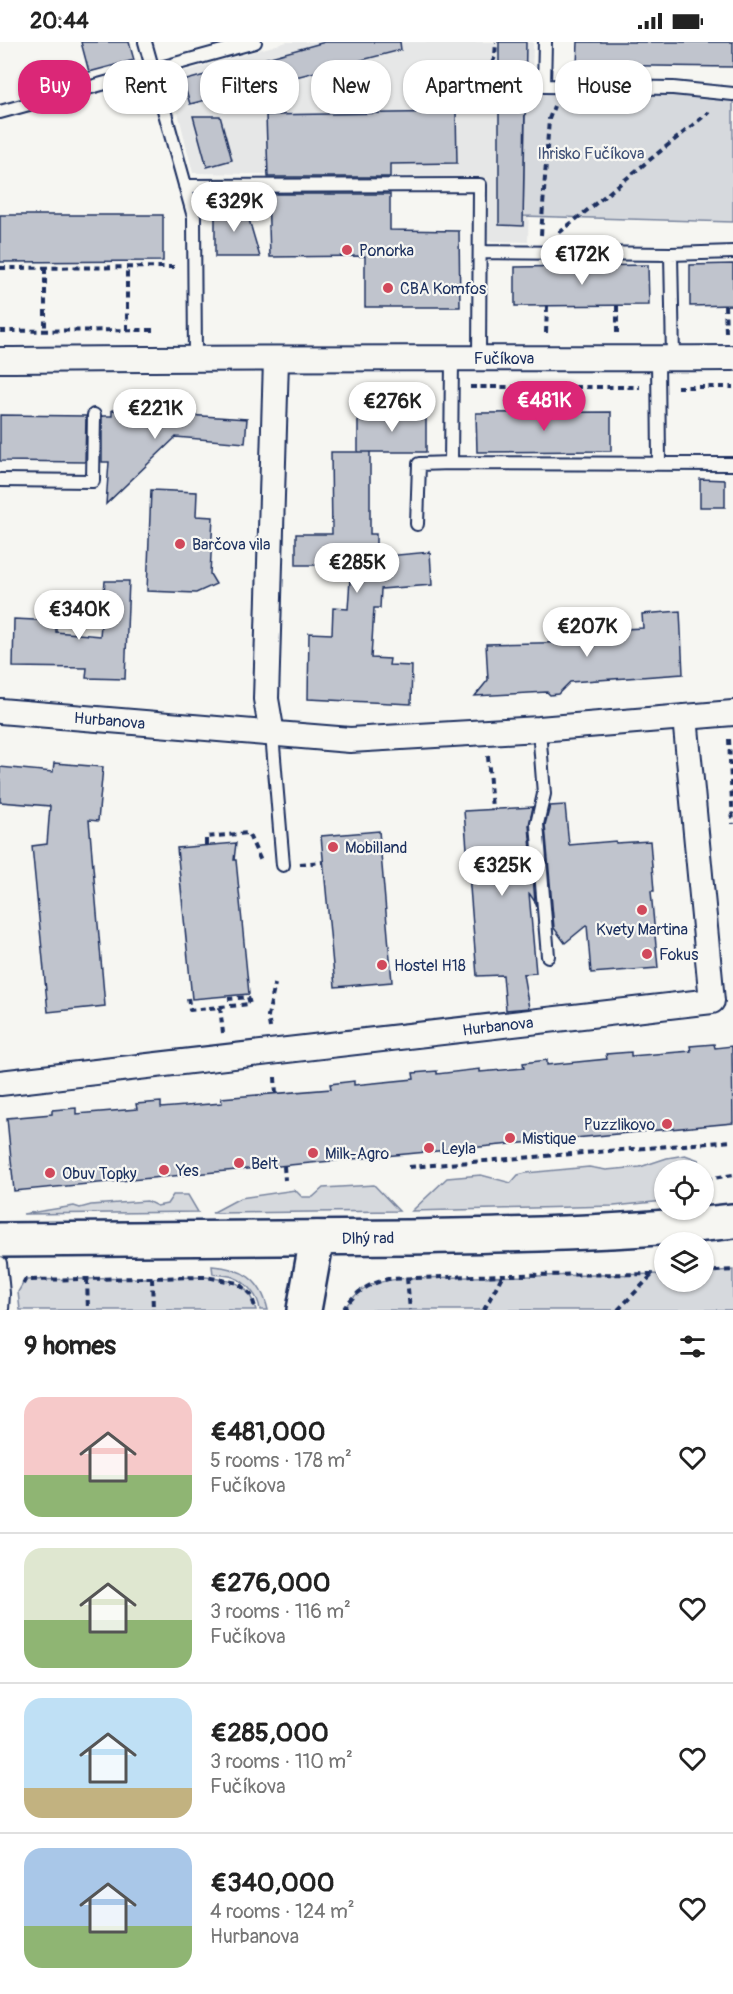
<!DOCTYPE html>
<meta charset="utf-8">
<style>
body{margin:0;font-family:Pangolin,sans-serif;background:#f2f2f2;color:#222;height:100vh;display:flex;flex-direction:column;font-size:22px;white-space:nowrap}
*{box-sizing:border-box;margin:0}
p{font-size:20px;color:#767676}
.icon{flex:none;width:33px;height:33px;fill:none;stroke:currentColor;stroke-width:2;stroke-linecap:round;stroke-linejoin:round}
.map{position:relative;height:1268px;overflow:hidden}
.side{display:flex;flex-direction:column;background:#fff;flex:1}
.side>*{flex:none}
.hud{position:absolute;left:18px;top:18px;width:698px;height:54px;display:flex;gap:12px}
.fabs{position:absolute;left:654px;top:1118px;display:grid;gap:12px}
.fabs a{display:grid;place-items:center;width:60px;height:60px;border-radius:50%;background:#fff;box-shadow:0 2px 4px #0004;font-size:30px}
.price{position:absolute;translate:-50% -51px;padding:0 14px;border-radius:21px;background:#fff;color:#222;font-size:20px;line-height:39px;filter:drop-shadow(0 2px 3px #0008)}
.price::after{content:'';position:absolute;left:50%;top:36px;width:18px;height:14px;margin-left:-9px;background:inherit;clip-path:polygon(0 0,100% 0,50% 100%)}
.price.on{background:#db2777;color:#fff}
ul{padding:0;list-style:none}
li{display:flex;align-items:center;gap:18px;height:150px;padding:0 24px}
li+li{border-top:2px solid #e0e0e0}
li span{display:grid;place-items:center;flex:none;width:168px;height:120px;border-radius:18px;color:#555}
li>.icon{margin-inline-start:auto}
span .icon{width:72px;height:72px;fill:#fffc;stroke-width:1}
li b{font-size:26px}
h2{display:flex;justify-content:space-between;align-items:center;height:72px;padding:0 24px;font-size:26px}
.tag{padding:0 21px;border-radius:24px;background:#fff;box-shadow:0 2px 4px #0004;font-size:21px;line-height:54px}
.tag.on{background:#db2777;color:#fff}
.status{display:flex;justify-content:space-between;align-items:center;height:42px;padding:0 30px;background:#fff;direction:ltr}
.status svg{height:16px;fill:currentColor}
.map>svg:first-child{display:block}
</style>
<div class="status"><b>20:44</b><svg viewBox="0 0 49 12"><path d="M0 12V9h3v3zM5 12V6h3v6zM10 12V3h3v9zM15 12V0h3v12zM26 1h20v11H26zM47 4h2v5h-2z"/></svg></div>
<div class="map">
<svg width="733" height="1268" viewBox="0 0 733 1268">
<rect width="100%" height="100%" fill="#f6f6f2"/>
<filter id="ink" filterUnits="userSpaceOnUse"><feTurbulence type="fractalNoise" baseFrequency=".0167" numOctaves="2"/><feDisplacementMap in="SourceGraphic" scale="12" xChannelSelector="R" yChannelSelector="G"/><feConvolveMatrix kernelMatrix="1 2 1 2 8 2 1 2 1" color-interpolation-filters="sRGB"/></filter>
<g filter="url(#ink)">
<path fill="#e6e7e7" d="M287,0H533L528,200L488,199L487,136L193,131L169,34Z"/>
<path fill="#d6d9dd" stroke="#78849e" stroke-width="1.5" d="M544,44L733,52V180L523,174L526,45Z
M685,1113L699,1118L701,1128H664V1159L614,1164L412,1169L447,1136L481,1133L511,1141L518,1133L526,1131L589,1125L606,1128L640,1125L667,1116Z
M374,1143L399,1169L212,1171L240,1156L295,1148L302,1155H313L323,1146Z
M173,1153H188L198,1170L23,1172L74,1164L80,1166L91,1163L147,1159L157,1164L167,1162Z
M212,1224C242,1226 261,1237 268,1268H260C259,1254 246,1240 233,1235C227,1233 219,1233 213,1232Z
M733,1228V1268H343C363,1240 375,1240 407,1236L664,1232V1239H704V1230Z
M206,1235C233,1240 247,1237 256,1268H20L18,1250L25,1238Z"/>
<path fill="#c0c4cd" stroke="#1b2f5e" stroke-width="1.5" d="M81,0H129L134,18L89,30Z
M325,0H400L401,8L190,62L183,39Z
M499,0H526L523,184L499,183Z
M578,0H733V25L577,23Z
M456,70L457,121L390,122V135H268L266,73Z
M193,74H220L232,118L207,125Z
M268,152H390V188L459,189L460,265H365V214L270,215Z
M245,164L260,215H215V165Z
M0,173H163V219L0,220Z
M733,222V263L690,264V223Z
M648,223L649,263L515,264V225Z
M112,368L247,377L245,401L176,395L106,462L109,420H102V374H112Z
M611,370V409L477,410L476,371Z
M358,372H426V410H358Z
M0,373L86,374L85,420L0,419Z
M331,410H370V492H376V515L430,510L432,543L381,547L380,566H374L371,616L390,617L389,623L412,624L411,662L308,657L309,591L332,592L333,566L348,567L351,523H296V492H332Z
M700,437L725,438V465H700Z
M151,448L197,450L196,474L213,475L210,532L216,542L196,551L147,549Z
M105,539H129L125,637L86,636L87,626L13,625L14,577L56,579V590L100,594Z
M680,569L683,632L570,640L558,652L550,653L547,650L475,654L488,638L486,602L585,600L584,589L643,586L642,572Z
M54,721L103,725L98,779L89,778L105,964L48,970L32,804L47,802L50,764L0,760V725L53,730Z
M565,763L569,803L616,799V801L650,799L654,849H651L658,926L591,931L587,883L565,901L554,886L545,783L550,764Z
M533,765L529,783L535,860L529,851L536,931L523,932L529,966L506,968L503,933L477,934L464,769Z
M379,789L392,940L335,945L321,794Z
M236,801L234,818H236L249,952L192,957L177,806Z
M714,1002L715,1006L732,1004L733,1081L14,1149L7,1076L52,1072V1068L76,1066V1072L137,1067L136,1062L161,1060V1066L222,1061L221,1056L331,1047L330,1042L354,1039V1043L414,1037L413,1031L437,1029V1032L480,1027V1030L524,1026L523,1021L547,1018V1023L607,1017L606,1012L631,1010V1014L691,1009L690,1004Z"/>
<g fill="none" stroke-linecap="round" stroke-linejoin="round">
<defs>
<path id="lane" d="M145,0L194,175L195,316
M545,0L544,44L673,46L733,52
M0,70L255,0
M185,144L480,143L479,317
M480,210L671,212
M658,316L659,421
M673,316L671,212L733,210
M451,421L733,422
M0,438L93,439L94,373
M417,482L419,422L451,421L452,317
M539,687L544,752L537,782L548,914
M272,692L283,823
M0,1221L3,1251L2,1268"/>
<g id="street">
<path id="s1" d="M0,318C244,315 489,317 733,316"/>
<path id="s2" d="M0,669L350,698L539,687L733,671"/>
<path d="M272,692L266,657L276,318"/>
<path id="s3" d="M0,1041L712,959L685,675"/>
</g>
<g id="secondary">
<path id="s4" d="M0,1198C136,1198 272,1197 408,1195C516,1193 625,1191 733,1179"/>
<path d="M304,1268L317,1196"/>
</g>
</defs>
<use href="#lane" stroke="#1b2f5e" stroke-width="16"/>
<use href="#street" stroke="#1b2f5e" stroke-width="28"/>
<use href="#secondary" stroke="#1b2f5e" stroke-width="38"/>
<path stroke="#1b2f5e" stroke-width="4" stroke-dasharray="6 4.5" stroke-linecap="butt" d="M212,31L219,58L247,64
M483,40L495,15L496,0
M559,191L709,70
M541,193L549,77L554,64
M0,226L175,225
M45,226V288
M725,263L726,290
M127,288V226
M0,289L155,288
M546,291L547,264
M617,291V263
M470,345H640
M677,345H733
M729,697L733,782
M488,714L492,767
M206,803V795L248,791L261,819
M300,822L323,820
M188,956L190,968L250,962L248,955L228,957
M220,965L223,991
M270,986L268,974L275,942
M275,1035L276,1053
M284,1124L285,1138
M409,1125L733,1099
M706,1137L733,1133
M704,1230L733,1228
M152,1236L153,1268
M407,1236L410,1268
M87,1237L88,1268
M23,1242L25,1238L206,1235L238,1241L251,1253L256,1268
M343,1268C355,1250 368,1242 388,1237L503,1233L664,1232
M484,1268L502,1234
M618,1268L653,1232"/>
<use href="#lane" stroke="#f6f6f2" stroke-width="12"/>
<use href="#street" stroke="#f6f6f2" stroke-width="24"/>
<use href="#secondary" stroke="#f6f6f2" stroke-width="33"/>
</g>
</g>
<g fill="#d1495b" stroke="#f6f6f2" stroke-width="2">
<circle cx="347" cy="208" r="6"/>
<circle cx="388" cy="246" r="6"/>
<circle cx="180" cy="502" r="6"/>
<circle cx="333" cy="805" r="6"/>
<circle cx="642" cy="868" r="6"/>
<circle cx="647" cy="912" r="6"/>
<circle cx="382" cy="923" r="6"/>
<circle cx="667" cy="1082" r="6"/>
<circle cx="510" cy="1096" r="6"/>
<circle cx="429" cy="1106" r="6"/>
<circle cx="313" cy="1111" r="6"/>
<circle cx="239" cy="1121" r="6"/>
<circle cx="164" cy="1128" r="6"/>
<circle cx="50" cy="1131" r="6"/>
</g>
<g text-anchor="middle" stroke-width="4.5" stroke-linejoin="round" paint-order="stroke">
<g font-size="16" fill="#405177" stroke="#f6f6f2">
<text x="591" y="117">Ihrisko Fučíkova</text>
</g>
<g font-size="16" fill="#1b2f5e" stroke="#f6f6f2" text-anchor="start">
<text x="359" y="214">Ponorka</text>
<text x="400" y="252">CBA Komfos</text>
<text x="192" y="508">Barčova vila</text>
<text x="345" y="811">Mobilland</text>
<text x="642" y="893" text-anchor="middle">Kvety Martina</text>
<text x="659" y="918">Fokus</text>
<text x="394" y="929">Hostel H18</text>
<text x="655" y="1088" text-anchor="end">Puzzlikovo</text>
<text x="522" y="1102">Mistique</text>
<text x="441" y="1112">Leyla</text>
<text x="325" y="1117">Milk-Agro</text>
<text x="251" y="1127">Belt</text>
<text x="176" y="1134">Yes</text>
<text x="62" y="1137">Obuv Topky</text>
</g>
<g font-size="16" fill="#1b2f5e" stroke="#f6f6f2">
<text dy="6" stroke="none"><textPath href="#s1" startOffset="504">Fučíkova</textPath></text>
<text dy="6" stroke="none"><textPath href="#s2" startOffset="110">Hurbanova</textPath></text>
<text dy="6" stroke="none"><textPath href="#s3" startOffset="501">Hurbanova</textPath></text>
<text dy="6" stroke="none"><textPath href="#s4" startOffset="368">Dlhý rad</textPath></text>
</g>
</g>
</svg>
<div class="fabs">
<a><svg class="icon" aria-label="locate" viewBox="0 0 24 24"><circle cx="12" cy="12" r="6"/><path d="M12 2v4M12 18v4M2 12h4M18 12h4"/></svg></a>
<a><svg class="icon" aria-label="layers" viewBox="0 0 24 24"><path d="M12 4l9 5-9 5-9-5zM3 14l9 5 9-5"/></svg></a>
</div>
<b class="price" style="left:234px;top:191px">€329K</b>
<b class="price" style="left:582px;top:244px">€172K</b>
<b class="price on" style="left:544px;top:390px">€481K</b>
<b class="price" style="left:392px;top:391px">€276K</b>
<b class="price" style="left:155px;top:398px">€221K</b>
<b class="price" style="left:357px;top:552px">€285K</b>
<b class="price" style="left:79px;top:599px">€340K</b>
<b class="price" style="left:587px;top:616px">€207K</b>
<b class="price" style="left:502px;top:855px">€325K</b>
<div class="hud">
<a class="tag on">Buy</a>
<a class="tag">Rent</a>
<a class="tag">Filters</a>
<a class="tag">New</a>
<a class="tag">Apartment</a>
<a class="tag">House</a>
</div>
</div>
<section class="side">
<h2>9 homes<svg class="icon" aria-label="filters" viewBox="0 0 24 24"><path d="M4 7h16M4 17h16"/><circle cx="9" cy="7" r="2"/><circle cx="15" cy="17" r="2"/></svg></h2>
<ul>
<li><span style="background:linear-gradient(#f6c9c9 65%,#8fb573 0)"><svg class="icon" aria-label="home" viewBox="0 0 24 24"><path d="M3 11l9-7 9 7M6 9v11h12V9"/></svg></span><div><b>€481,000</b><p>5 rooms · 178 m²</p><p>Fučíkova</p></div><svg class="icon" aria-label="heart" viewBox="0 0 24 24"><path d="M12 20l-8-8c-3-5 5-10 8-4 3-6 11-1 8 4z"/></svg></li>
<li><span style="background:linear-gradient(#dfe7d0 60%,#8fb573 0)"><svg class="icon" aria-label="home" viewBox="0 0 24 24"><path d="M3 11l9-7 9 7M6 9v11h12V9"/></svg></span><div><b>€276,000</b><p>3 rooms · 116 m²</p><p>Fučíkova</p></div><svg class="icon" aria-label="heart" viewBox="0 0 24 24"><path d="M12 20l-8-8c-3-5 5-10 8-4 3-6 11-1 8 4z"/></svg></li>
<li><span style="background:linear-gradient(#bfe0f5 75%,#c2b280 0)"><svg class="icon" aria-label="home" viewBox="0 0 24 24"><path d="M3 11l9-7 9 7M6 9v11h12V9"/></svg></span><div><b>€285,000</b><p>3 rooms · 110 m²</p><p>Fučíkova</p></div><svg class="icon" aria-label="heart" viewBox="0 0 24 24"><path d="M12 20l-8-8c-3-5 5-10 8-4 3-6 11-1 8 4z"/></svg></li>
<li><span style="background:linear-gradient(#a9c7e8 65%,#8fb573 0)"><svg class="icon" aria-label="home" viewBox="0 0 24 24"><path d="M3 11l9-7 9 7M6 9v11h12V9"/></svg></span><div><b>€340,000</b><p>4 rooms · 124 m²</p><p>Hurbanova</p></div><svg class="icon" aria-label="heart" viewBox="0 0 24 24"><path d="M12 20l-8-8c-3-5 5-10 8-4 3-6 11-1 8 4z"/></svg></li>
</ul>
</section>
